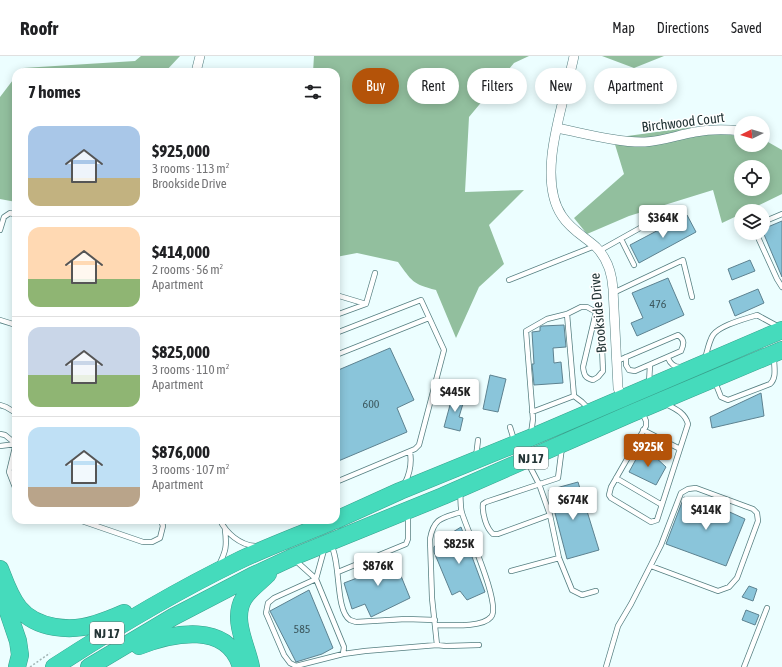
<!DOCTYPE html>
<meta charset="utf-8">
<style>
body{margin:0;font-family:"Asap Condensed",sans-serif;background:#f2f2f2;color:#202124;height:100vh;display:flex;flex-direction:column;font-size:15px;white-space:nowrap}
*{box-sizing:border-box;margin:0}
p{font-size:13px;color:#757577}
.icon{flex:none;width:22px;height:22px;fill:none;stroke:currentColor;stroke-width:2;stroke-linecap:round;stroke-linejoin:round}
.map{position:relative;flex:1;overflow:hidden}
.panel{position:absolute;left:12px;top:12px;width:328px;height:456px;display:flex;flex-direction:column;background:#fff;border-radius:12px;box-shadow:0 2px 10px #0003}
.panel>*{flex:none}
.banner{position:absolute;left:352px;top:12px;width:370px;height:36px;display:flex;gap:8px}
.needle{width:26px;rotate:265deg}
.fabs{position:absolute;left:734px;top:60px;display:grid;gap:8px}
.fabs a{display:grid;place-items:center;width:36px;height:36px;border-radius:50%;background:#fff;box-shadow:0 2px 10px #0003;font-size:20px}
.price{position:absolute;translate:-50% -34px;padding:0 9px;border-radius:4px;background:#fff;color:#222;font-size:13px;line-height:26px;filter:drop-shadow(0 1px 2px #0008)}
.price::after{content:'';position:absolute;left:50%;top:24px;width:12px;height:9px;margin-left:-6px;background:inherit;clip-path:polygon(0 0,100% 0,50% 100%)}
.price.on{background:#b45309;color:#fff}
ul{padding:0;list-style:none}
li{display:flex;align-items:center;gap:12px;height:100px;padding:0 16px}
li+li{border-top:1px solid #e0e0e0}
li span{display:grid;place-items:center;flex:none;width:112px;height:80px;border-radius:12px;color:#555}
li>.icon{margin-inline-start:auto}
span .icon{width:48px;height:48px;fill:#fffc;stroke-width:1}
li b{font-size:17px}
h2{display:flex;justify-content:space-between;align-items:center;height:48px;padding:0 16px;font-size:17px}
.pill{padding:0 14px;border-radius:18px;background:#fff;box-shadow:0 2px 10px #0003;font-size:14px;line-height:36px}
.pill.on{background:#b45309;color:#fff}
header{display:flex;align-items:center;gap:24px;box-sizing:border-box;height:56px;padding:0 20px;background:#fff;border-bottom:1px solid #e0e0e0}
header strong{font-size:19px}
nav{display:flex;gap:22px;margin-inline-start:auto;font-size:14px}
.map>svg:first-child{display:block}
</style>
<header>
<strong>Roofr</strong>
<nav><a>Map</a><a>Directions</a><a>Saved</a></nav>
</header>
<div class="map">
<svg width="782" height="611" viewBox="0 0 782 611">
<rect width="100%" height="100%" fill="#ecfeff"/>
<path fill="#92bf9e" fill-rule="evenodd" d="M141,0H180L165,16H19L23,12L135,5Z
M314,0H529L514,7L469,61L465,136L524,134L489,169L504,208L479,231L456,282L436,234C412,228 412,225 398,206L357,197L336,201V16H313Z
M602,0H664L634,12Z
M16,20V146L0,143V41Z
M693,71L741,81V89H763V85L768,86L782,94V138L747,155H741V158L722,167L713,134L629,160L587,178L574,162L624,118L613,82ZM741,111H763V133H741Z"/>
<path fill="#8ac5da" stroke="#5d8290" d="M687,159L696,176L639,207L630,189Z
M782,165V221L763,176V173Z
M750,204L755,215L732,224L728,213Z
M668,222L684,259L637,280L631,267L643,262L632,237Z
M758,233L764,247L735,260L729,245Z
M564,269L566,291L553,292L554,307L561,306L563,327L534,329L532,308H534L532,276L540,275V271L542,270Z
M390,292L414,344L397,352L407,376L336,406V315Z
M490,319L506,323L498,356L483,353Z
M761,337L764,360L712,372L710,361Z
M453,338L465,341L459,361L463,362L460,375L444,371Z
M640,396L652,398L666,411L656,429L629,416Z
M578,426L599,494L567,503L549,434Z
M684,441L697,447L699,442L745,463L726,510L666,488Z
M461,471L485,536L467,544L460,535L452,539L434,496V491L440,484Z
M392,498L410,542L371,561L365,548L352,553L344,527L365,519L362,512Z
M749,530L757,533L753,545L742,541Z
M309,534L333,592L322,598L296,606L270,555Z
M746,554L759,559L755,569L742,564Z"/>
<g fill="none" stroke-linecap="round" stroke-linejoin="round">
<defs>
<path id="lane" d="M763,166L782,158
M0,174L4,161L10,157L16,159
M756,177L777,223L782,231
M621,183L634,209
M599,195L674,153
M509,224L595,190
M613,237L683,204L692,241
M336,239L366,248
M567,258L574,340
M336,259L366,248L375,217
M0,264L16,269
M336,277L421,244L444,294L419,389L415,393L336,426
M336,299L429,262
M668,302C670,307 674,311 680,311
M705,303C707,296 709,285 713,279C720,269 745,263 757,259L779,271
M617,305L678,279C685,284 684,288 681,295L635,315L629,314L626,309V301
M715,326L721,341L728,344L770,328C777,322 774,311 774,302
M649,327L650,309
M574,340L582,346L588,352
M0,349L6,351L16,357
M532,356L574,340
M642,356L646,365V370L611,431L609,439L611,442L651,466L657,464L688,368C685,357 676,353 666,348
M510,371L514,384
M643,374L680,393
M0,378L5,379L16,388
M531,378L533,363L526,275L547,263L567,258L581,251H587L596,256L598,259L601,267L603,315L598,321L593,324C585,322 584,319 583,311L596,256
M16,387L9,416L16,434
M0,390L16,388
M476,401L478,384
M528,407L539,428L550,459L559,502L572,534L582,539L596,535
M9,416L16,418
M616,422L662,449
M405,427C410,417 412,408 410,396
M461,456C443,462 434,461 430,483L432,542L437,589L446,590L479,589
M550,459L498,478H493C486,472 482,457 483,448L486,446L558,422L562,391
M79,464L143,486H152L160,482L163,470L161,464
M220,464C226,477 240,489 255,490
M331,489C341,506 335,554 350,564C350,564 356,566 356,566L406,563L435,564
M295,504L316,523L324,494
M219,509C226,495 227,490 225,474
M511,515L559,502
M338,516L406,488L408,483V458
M435,569C449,569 482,572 491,561C502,550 467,474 462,457C460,451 461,443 460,436
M343,598L344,591L316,523L274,542L268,547L266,557L284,599L290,607L296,610L343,598L365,595L437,589
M606,611L618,570L631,548L661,489L681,437L688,433L696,432L753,453L757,457L758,465L737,522L729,531L718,535L651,510
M744,611L767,552"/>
<path id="street" d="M574,0C565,45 535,120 562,160C571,174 585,181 596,191C607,202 612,218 613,233L618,332L622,342
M196,16L200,0
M557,72C583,77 619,87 645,86C663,85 678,79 695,76C711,73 726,73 741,75
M763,80L764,81"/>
<path id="highway" d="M336,464L400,435L530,382L782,274
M0,513C5,526 10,541 19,552C36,573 71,576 95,568C105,565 115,561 124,557
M2,538L18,585L20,599L17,611
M139,590C172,577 228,565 241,611
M54,611C114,572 174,536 238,505C269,490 303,478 335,464
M89,611L173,561L252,520L293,501L443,440L630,358L782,294
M251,611C247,590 231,563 244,542C250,533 260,526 268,518"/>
</defs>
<use href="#lane" stroke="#557f81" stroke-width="6"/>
<use href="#street" stroke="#557f81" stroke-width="10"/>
<use href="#highway" stroke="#39a18d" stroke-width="18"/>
<path stroke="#a2b4b5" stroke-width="1.5" stroke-dasharray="2 2" stroke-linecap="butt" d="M30,611L50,597"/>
<use href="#lane" stroke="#fff" stroke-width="4.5"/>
<use href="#street" stroke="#fff" stroke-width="9"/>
<use href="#highway" stroke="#45dbbc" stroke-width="17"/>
</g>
<g text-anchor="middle" stroke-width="3" stroke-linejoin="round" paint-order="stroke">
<g font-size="12" fill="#3d595f">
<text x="658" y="252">476</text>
<text x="371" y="352">600</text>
<text x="302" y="577">585</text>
</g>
<g fill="#fff" stroke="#657272" stroke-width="1">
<rect x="514" y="391" width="34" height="22" rx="3"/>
<rect x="90" y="566" width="34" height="22" rx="3"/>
</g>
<g font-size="13" font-weight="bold" fill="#233536">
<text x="531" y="407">NJ 17</text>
<text x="107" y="582">NJ 17</text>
</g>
<g font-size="14" fill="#233536" stroke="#fff">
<text transform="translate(683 66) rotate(-7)" y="5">Birchwood Court</text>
<text transform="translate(598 257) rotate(-95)" y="5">Brookside Drive</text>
</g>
</g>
</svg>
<div class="fabs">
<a><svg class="needle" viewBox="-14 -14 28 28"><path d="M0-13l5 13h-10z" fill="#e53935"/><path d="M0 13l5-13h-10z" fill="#757577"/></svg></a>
<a><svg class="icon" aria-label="locate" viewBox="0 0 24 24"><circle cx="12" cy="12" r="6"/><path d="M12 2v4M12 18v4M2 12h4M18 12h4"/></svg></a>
<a><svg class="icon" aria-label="layers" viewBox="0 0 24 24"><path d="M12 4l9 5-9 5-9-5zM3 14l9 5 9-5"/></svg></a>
</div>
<b class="price" style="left:663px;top:183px">$364K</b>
<b class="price" style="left:455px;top:357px">$445K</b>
<b class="price on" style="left:648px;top:412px">$925K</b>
<b class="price" style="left:573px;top:465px">$674K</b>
<b class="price" style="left:706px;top:475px">$414K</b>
<b class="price" style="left:459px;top:509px">$825K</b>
<b class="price" style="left:378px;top:531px">$876K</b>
<div class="banner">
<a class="pill on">Buy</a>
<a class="pill">Rent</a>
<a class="pill">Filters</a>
<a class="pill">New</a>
<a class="pill">Apartment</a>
</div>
<section class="panel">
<h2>7 homes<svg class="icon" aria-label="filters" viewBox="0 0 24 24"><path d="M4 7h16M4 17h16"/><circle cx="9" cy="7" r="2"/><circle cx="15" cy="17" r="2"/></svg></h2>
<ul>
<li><span style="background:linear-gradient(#a9c7e8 65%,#c2b280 0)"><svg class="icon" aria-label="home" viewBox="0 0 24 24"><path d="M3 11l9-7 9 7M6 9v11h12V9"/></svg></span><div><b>$925,000</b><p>3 rooms · 113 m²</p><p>Brookside Drive</p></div></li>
<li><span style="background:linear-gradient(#ffd9b3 65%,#8fb573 0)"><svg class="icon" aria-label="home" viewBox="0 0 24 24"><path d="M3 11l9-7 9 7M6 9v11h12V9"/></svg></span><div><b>$414,000</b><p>2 rooms · 56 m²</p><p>Apartment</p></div></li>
<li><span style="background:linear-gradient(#c9d6e8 60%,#8fb573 0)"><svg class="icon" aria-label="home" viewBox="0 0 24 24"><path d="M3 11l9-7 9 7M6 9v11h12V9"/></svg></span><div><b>$825,000</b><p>3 rooms · 110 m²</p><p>Apartment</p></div></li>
<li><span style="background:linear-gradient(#bfe0f5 75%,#b9a48a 0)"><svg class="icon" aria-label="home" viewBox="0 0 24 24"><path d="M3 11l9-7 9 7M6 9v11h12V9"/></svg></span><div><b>$876,000</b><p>3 rooms · 107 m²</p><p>Apartment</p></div></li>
</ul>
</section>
</div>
